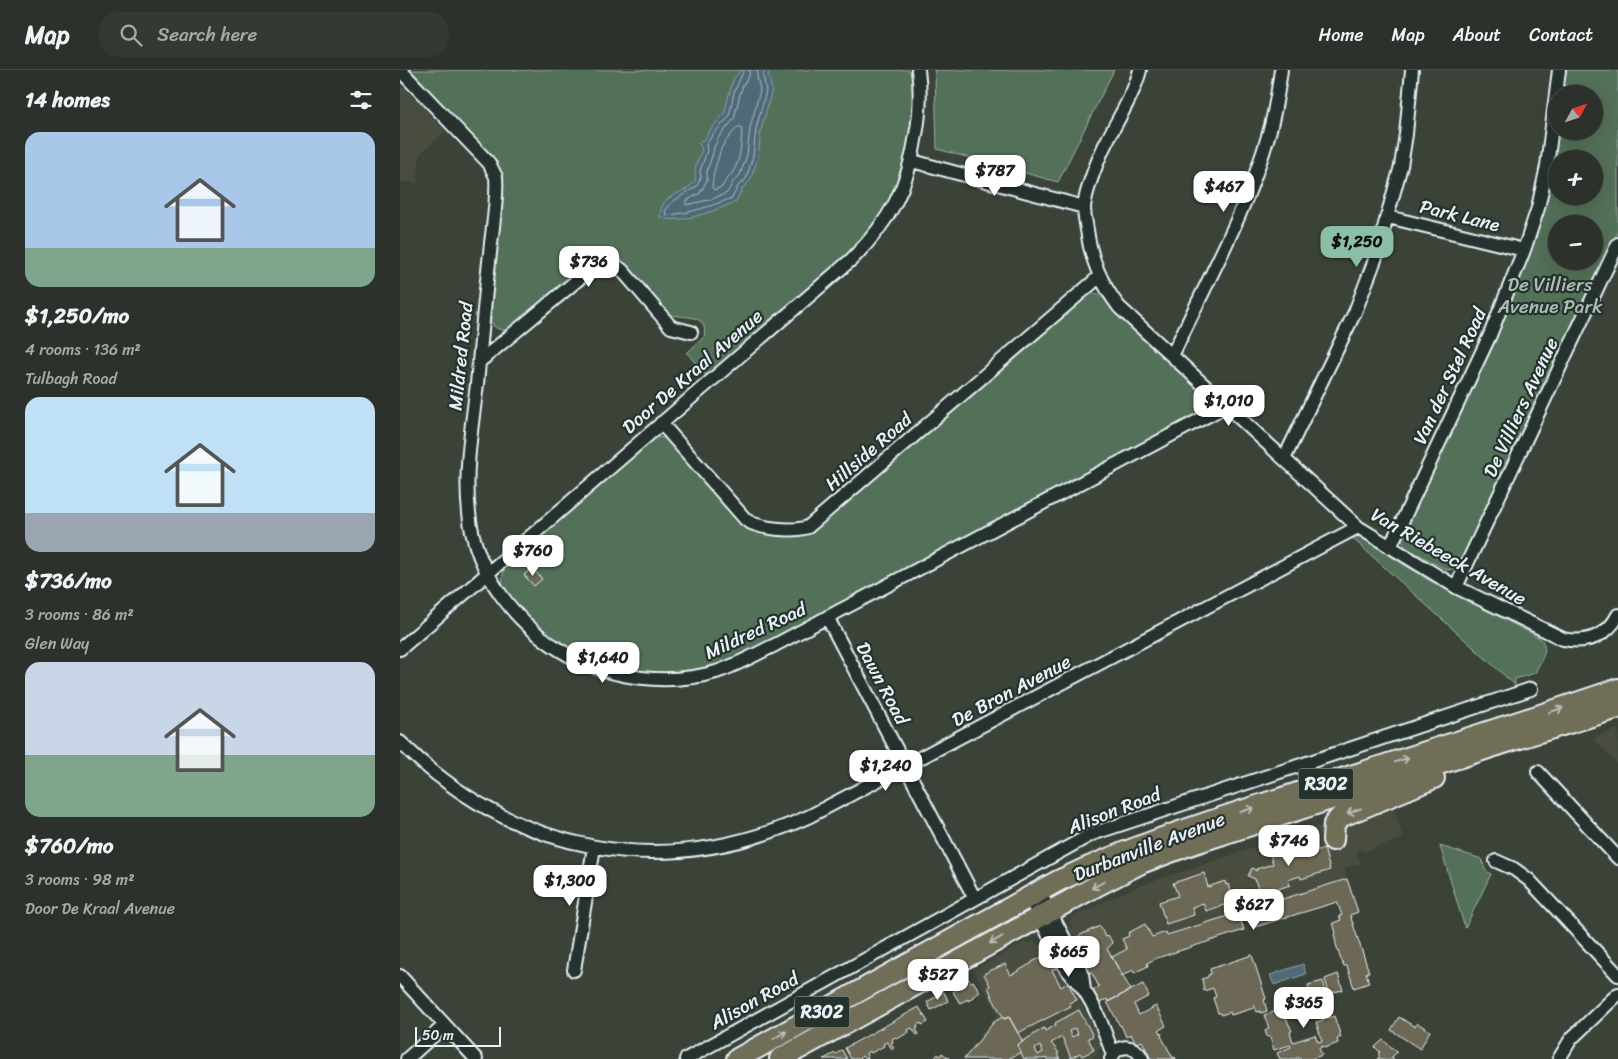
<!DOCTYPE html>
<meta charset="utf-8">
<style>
body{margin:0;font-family:Sriracha,sans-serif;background:#343a33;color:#f1f3f6;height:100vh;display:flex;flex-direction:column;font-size:19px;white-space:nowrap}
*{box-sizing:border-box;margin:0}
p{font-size:16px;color:#a6aaa9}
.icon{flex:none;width:28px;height:28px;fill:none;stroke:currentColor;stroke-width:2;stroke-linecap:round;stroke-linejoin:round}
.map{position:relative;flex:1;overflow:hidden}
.side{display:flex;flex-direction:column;background:#2c322b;width:400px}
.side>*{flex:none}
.needle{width:32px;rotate:50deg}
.fabs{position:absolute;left:1148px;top:15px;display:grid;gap:10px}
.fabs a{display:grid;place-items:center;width:55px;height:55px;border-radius:50%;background:#2c322b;box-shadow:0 5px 20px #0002,0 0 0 1px #484d47;font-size:25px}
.scale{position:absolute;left:15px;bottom:12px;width:86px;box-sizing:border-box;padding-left:5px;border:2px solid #e8f1f8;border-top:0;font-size:14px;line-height:18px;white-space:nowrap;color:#e8f1f8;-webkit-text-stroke:4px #26332d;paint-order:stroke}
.price{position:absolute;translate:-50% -42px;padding:0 11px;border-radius:10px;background:#fff;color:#222;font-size:16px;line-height:32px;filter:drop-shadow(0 1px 2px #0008)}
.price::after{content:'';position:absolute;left:50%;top:30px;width:15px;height:11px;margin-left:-8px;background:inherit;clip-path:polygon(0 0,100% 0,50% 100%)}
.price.active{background:#8abfa5;color:#111}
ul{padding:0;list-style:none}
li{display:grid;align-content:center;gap:10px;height:265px;padding:0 25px}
li span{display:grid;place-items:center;height:155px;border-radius:15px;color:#555}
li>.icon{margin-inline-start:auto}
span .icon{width:90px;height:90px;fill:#fffc;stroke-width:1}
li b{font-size:21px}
h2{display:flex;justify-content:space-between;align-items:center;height:60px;padding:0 25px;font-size:21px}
header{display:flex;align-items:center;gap:30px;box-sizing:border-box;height:70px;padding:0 25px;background:#2c322b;border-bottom:1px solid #484d47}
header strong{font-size:24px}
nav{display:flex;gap:28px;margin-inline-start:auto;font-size:18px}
.search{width:350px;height:45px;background:#343a33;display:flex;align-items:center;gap:12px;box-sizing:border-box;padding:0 18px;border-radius:20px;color:#a6aaa9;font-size:19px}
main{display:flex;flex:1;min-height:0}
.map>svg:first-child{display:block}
</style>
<header>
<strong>Map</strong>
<div class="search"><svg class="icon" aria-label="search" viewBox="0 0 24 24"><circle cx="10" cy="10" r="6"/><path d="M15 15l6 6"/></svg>Search here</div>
<nav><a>Home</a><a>Map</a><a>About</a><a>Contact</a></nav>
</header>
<main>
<section class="side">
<h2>14 homes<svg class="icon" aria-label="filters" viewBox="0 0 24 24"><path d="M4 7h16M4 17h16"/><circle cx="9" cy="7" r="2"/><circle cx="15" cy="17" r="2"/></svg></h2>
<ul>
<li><span style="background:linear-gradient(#a9c7e8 75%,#7fa58c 0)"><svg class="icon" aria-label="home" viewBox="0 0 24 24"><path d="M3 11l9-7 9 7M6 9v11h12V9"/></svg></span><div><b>$1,250/mo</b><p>4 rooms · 136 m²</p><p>Tulbagh Road</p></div></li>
<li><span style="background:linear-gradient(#bfe0f5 75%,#9aa5b1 0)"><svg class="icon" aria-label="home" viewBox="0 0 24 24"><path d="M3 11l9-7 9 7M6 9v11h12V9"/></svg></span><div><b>$736/mo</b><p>3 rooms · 86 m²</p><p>Glen Way</p></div></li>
<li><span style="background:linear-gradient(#c9d6e8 60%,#7fa58c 0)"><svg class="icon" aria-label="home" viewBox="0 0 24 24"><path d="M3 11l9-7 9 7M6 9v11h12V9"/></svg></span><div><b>$760/mo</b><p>3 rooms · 98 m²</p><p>Door De Kraal Avenue</p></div></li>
</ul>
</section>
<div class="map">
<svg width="1218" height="989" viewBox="0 0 1218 989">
<rect width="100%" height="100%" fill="#3b4339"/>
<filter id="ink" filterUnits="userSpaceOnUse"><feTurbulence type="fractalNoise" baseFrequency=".02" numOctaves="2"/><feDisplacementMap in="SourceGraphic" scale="10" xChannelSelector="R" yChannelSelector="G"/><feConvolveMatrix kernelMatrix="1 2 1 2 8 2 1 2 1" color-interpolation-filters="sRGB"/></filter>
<g filter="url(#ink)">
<path fill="#4a4e41" d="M4,17L45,61L20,84L17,113L0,111V18Z
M1218,659V695L1193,668Z
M992,732L1003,768L963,782L962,779L956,781L960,793L945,798L947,809L767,865L766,862L752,867L745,854L728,862L729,866L722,870L727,879L712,887L731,920L708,932L706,929L698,934V917L693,906L691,903L689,904L681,889L683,888L682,886H679L669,864V858L672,856L669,852L673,850L671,847L739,816Z
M634,871L637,875L641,873L650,884L660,905L670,914L702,973L701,974L702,977L697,980L699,984L693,987L694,989H563L598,944L574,900L625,872L627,874Z"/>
<path fill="#537058" stroke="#9eb0a8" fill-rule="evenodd" d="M11,0H511C519,38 511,89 494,123C484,142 472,158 459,174L306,306L287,283L304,267C309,242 283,249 269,244L220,192C210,186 201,186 191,191L109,259C98,262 91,257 89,245L103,113L102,103L95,91Z
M534,0H714L658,112L537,79L535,5Z
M1164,0H1218V161L1066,481C1061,489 1058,500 1047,500L1005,477L1001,467L1092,274L1118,215L1138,155L1157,61H1194V24H1162ZM1156,89H1194V126H1156ZM1156,154H1194V191H1156Z
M694,223L702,227L744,270L805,326L807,333L804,341L349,582C316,597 279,607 242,602C224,600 206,596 190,589C166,579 110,542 103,516C101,508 103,501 107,494L252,369L260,367L268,370L340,454C344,457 348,460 354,461C364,464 400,467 410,462L686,226Z
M959,466L1025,508L1140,568C1151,579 1140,591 1135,603L1115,609V615L952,468Z
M1040,776L1082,789L1085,800L1091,804L1065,858Z"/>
<path fill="#506b76" stroke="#8da1aa" d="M341,0H370L368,4L372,20L361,60L358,88L350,111L342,119L336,132C318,139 278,156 260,147C261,121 283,127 293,113C297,109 295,106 295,102C295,95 300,86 302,79L298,72L305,69L309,61L324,44L333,9Z
M903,894L906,904L874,915L870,905Z"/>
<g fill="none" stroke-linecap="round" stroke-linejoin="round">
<path stroke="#abbbc4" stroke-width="1" d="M344,0L334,22L329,47L313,64L306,75L307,81L300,101L301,107L297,116L272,132L265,141L266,145C289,144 311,136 332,128L338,116L346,109L353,86L356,59L366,21L363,5L365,0
M350,0L349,6L343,15L340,24L334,49L319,67L314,77L313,83L307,101V110L303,118L300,123L286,131V135L309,130L327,123L333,112L340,105L347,85L350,58L360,20L357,6L358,0
M338,57H341L342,60C341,73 341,88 334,100C331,106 325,110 322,117L314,120L312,117L314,102L321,79L325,72Z"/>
</g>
<path fill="#6c6754" stroke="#e8f1f8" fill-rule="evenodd" d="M132,498L142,509L134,516L124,505Z
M899,772L903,785L924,778L930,800L901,809L900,806L888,810L890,815L860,825L855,809L848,806L852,798L857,801L856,799L873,794L869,781Z
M804,803L808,817L825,811L826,815L828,814L833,832L806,841L803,833L792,837L794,845L766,854L759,832L778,826L773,813Z
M947,809L958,842L950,845L969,902H966L969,913L954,918L947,896H944L940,887L936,874L934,864L936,863L933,853L941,850L939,846L942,845L937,832L855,857L851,841L849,842V843L839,845L844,860L757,888L747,893L748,896L734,903L733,900L722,906L712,887L727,879L722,869L729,866L728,863L745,854L752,867L766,862L767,865Z
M700,856L705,867L708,865L712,872L711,875L707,879L731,920L708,932L707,929L698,934L691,921L699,917L693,905L691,903L689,904L681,889L683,888L681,885L679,886L672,872L680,865Z
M672,872L679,886L675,889L652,900L661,917L668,913L677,930L669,933L671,936L618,963L609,947L604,949L593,929L588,917L590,916L584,904L592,899V900L605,894L611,905L632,893V892Z
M852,885L866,929L864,930L867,941L861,943L860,941L857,942L854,935V938L831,945L830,942L821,945L820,943H818L813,928L816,927L813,918L804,921L802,909L808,907V905L811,904L810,899Z
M938,904L943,920L929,923L925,909Z
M568,909L571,912L573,911L580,922L572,927L573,928L568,931V929L560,933L553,922L556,920L555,916Z
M923,911L932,943L927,945L928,948L934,946L941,967L937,969L938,973L925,978L924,976L919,978L922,985L911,989H899L898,987L896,989H880L877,983L891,977L890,975L874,980L870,966L867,967L865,960L869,958L864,945L882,939L892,961L890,962L893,972L915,965L918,972L922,971L916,952L923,950L922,946L916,948L908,915Z
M743,914L749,926L734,934L739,945L756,936L766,956L759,960L762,965L761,966L773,988L775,987L776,989H751L742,971L736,974L731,964L726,967L721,955L720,956L707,932Z
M544,922L548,931L531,940L527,932Z
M519,937L528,952L522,955L521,953L517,955L518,958L516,959L519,964L517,965L512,958L508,960L509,962L497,969L496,967L492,969L493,972L491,973L494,978L492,979L487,972L483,974L484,976L471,983L470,981L466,983L468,989H465L462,986L459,989H451L445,978Z
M679,940L693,966L688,968L694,980L682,986L680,983L671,988L662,967L651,973L659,983L657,984L660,989H646V988L643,989H624L617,975L644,958L645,961L656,955L655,953ZM675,958L678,964L672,967L669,961ZM640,976L643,982L638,985L635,979Z
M603,947L604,949L609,947L614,956L623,972L617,975L621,982L608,989H564L594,952Z
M999,947L1015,957L1017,953L1030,961L1020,979L991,960Z
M983,970L997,982L992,987L994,989H977L980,986L978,984L980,982L975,977Z
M442,980L447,989H424L435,983L436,984Z
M542,983L550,989H534L538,984L540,986Z"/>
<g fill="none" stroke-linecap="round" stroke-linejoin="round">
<defs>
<path id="minor" d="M0,0L89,93L96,107C98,129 92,160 90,183C85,226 81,271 77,314C72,356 64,400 69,443C75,503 117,557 170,586C214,609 268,616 316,602C337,595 356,584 375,575L826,336
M740,0C734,24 719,47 708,69C699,86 686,119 684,137C684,145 686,153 687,160C691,190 701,213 719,237L958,457L1056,517L1163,569C1186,574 1208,566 1218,545
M512,91L684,137
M988,147L1124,180
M772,286C806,213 847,141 869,63C875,43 878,21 881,0
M79,292L193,197C203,191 213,193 222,200L271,257L291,262
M261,353L346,450C359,459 393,462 408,457L699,207
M884,389L955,242L976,187L1001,96L1006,64L1012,0
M990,477L1090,265L1124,180L1138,138L1147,96L1159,0
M1056,517L1218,174
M427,547L575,829
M0,579L452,189C490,151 508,118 516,65C520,43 521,22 518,0
M0,672C115,785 263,813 410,746L958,457
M1138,702L1218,788
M1096,791L1114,799L1129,810L1218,905
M639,821L667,874
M629,827L656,879
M675,889L682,904L684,920
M664,895C669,904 678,911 684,920C697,939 705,963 713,985
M174,900L194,777
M0,906L76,989
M7,989L45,955
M286,989L692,764L1131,619
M711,989C717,973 736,974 742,989
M1159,989L1171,969L1218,924"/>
<path id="primary" d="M933,770L934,754L940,747L1034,708
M337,989L658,811C738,773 823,747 907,720C1011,687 1115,654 1218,619
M380,989L700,814L741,793L792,774L1110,671L1218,638"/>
</defs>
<use href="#minor" stroke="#e8f1f8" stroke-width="16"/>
<use href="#primary" stroke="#e8f1f8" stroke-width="24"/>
<use href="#minor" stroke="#26332d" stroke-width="12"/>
<use href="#primary" stroke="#716e59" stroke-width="20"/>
</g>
<defs><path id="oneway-shaft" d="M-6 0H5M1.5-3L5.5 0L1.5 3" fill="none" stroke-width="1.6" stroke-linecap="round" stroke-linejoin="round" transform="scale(1.25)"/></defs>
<g stroke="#b8bdb8">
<use href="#oneway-shaft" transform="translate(1156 640) rotate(-19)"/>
<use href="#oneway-shaft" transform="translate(1002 690) rotate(-18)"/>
<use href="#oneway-shaft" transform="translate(847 740) rotate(-18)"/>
<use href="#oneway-shaft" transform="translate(954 741) rotate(159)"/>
<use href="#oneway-shaft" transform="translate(698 815) rotate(152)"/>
<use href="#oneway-shaft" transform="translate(596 870) rotate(151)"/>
<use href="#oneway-shaft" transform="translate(380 965) rotate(-29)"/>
</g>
</g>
<g text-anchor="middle" stroke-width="4.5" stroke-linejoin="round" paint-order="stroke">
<g fill="#26332d" stroke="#aeb8bb" stroke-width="1">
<rect x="898.5" y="698.5" width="55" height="31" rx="4"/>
<rect x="394.5" y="926.5" width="55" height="31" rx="4"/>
</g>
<g font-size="18" font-weight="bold" fill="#e8f1f8">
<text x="926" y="720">R302</text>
<text x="422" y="948">R302</text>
</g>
<g font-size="19" fill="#e8f1f8" stroke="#26332d">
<text transform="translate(1060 145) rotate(14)" y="7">Park Lane</text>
<text transform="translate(60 286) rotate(-84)" y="7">Mildred Road</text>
<text transform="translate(292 301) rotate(-41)" y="7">Door De Kraal Avenue</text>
<text transform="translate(1049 306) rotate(-65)" y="7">Van der Stel Road</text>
<text transform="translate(1120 337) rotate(-65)" y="7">De Villiers Avenue</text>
<text transform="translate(468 381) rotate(-41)" y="7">Hillside Road</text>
<text transform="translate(1049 486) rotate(30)" y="7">Van Riebeeck Avenue</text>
<text transform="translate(355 560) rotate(-25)" y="7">Mildred Road</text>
<text transform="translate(483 613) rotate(62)" y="7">Dawn Road</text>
<text transform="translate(611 620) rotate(-28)" y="7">De Bron Avenue</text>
<text transform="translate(714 740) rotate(-21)" y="7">Alison Road</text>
<text transform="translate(749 776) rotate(-21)" y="7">Durbanville Avenue</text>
<text transform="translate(354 930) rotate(-29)" y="7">Alison Road</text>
</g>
<g font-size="19" fill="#acbdb8" stroke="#26332d">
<text x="1150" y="221">De Villiers<tspan x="1150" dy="22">Avenue Park</tspan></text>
</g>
</g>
</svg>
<div class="fabs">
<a><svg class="needle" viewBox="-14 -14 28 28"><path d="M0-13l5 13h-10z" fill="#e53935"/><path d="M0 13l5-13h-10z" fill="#a6aaa9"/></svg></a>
<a>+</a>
<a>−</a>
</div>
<div class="scale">50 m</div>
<b class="price" style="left:595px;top:127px">$787</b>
<b class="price" style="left:824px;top:143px">$467</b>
<b class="price active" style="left:957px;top:198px">$1,250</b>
<b class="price" style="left:189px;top:218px">$736</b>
<b class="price" style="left:829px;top:357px">$1,010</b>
<b class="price" style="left:133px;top:507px">$760</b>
<b class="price" style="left:203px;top:614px">$1,640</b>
<b class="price" style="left:486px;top:722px">$1,240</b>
<b class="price" style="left:889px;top:797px">$746</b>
<b class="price" style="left:170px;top:837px">$1,300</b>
<b class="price" style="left:854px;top:861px">$627</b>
<b class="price" style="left:669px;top:908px">$665</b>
<b class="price" style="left:538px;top:931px">$527</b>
<b class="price" style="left:904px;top:959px">$365</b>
</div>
</main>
